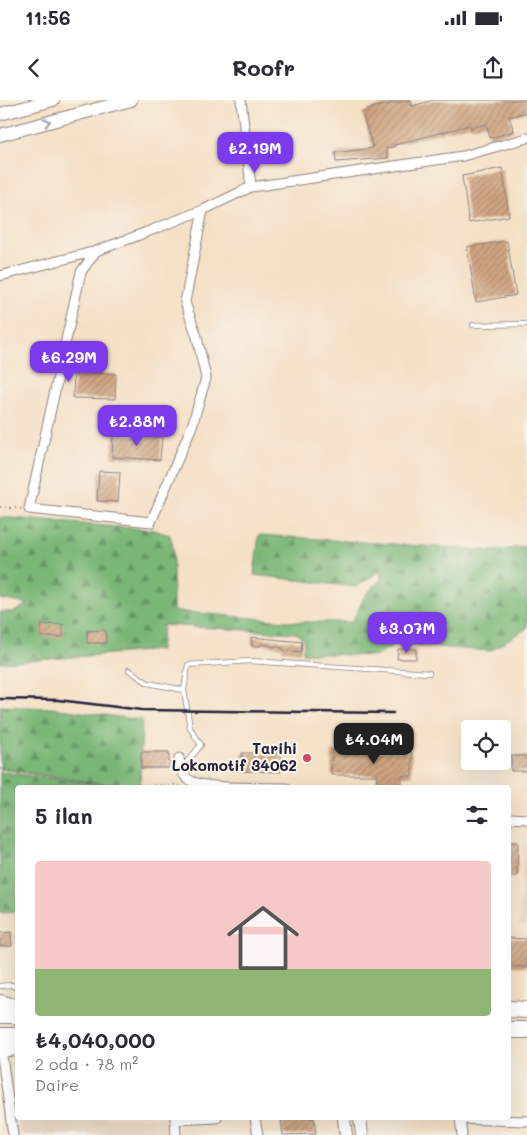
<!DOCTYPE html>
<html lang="tr">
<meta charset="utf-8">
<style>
body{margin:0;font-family:Mali,sans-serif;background:#f2f2f3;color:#2b2b33;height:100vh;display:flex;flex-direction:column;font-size:19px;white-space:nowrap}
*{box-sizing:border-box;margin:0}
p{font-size:16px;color:#7c7c81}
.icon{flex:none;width:28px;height:28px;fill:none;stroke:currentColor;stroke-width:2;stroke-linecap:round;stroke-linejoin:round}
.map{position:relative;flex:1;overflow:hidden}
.panel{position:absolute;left:15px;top:685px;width:496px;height:335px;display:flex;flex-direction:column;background:#fff;border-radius:5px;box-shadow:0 5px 20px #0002}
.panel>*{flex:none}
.tools{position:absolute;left:461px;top:620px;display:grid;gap:10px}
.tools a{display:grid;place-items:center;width:50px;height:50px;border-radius:5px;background:#fff;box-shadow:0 5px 20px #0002;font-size:25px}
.price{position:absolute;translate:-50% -42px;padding:0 11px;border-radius:10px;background:#7c3aed;color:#fff;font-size:16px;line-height:32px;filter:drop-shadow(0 1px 2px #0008)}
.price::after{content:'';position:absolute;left:50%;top:30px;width:15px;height:11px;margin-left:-8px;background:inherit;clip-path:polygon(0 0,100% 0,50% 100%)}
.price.selected{background:#222;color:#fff}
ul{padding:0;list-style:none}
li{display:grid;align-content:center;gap:10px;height:265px;padding:0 20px}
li+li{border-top:1px solid #e1e1e2}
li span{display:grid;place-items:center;height:155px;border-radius:5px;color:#555}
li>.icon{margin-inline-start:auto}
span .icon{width:90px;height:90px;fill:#fffc;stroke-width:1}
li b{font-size:21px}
h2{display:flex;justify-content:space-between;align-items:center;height:60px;padding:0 20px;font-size:21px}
.status{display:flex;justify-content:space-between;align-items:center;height:35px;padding:0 25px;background:#fff;direction:ltr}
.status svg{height:14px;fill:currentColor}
header{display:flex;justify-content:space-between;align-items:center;height:65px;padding:0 20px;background:#fff;font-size:22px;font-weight:700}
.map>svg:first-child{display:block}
</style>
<div class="status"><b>11:56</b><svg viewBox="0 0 49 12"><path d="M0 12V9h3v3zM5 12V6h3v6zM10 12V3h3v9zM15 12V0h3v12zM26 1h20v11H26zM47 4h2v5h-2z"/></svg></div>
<header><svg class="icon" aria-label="back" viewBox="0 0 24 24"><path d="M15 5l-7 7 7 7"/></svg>Roofr<svg class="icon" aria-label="share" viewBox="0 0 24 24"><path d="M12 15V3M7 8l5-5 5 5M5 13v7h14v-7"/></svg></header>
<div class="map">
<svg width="527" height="1035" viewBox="0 0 527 1035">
<defs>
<pattern id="forest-firs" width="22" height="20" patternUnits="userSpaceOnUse" patternTransform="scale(1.25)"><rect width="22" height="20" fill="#7ab777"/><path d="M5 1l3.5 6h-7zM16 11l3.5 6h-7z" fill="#649463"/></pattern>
<pattern id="building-hatch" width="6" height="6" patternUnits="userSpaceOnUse" patternTransform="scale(1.25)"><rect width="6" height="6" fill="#d0a581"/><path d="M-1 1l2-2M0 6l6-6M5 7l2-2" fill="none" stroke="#a8866b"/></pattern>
</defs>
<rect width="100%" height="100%" fill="#f7f3e8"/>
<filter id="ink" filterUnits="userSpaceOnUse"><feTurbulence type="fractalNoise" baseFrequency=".02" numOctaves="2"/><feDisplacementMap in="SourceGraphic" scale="10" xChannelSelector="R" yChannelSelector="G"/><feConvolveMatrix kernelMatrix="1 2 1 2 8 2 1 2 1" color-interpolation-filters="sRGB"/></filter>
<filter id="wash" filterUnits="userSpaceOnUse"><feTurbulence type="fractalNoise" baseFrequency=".0096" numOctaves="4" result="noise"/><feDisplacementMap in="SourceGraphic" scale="20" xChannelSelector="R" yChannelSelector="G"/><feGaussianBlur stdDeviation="1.12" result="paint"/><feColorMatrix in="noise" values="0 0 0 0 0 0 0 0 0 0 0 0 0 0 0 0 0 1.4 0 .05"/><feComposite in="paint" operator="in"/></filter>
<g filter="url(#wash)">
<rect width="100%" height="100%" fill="#f4e0c4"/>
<path fill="#e4d0b5" d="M525,725L527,826H519Z
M18,1018H166L167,1032L139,1035H20Z"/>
<path fill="url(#forest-firs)" stroke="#4e6c59" d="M0,417L153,430L170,435L173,448V511L298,522H352L365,495L382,478L379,471L356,487L254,475L259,435L496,451L527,446V528L490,551L395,544L376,556L303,553L304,540L296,533L163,525L160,550L0,563V512H14L28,504L0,499Z
M0,606L52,608L142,620L140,685H113L0,669Z
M0,672L125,687L18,688L17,844L16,812L0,813Z"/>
<g id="blocks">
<path fill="url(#building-hatch)" d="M410,0L412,6L434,0H527V12L509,17L514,31L490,38L486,24L471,28L470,25L394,45V47L386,48L388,58L336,62L335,53L373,48L362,13L375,7Z
M502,68L509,116L469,123L462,76Z
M507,141L516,195L476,202L467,147Z
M74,272L116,274L115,299L73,298Z
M113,335L162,337L160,360L112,357Z
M99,371L120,372L118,402L97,401Z
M63,524V537H41V525Z
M106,530V543H87V531Z
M251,537L302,542L301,552L283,550V548L261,544V546H252Z
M398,549H416V559H397Z
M332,651L412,652V676H402V684L376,685L377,675H331Z
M141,652H169V668H141Z
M242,653H281V672L242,671Z
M511,656H527V671H511Z
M509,742H518L517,776H509Z
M11,832L12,846H0V833Z
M509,838L527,839V867L509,866Z
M300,1018H314L316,1034L283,1035L281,1020Z"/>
</g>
</g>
<g filter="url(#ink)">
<use href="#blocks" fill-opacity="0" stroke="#8b8180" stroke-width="1"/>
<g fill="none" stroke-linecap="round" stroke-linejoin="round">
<defs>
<path id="lane" d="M473,225L527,224
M129,570L148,583L184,590L190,628L201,645L182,668
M184,590L188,565L251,561L429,573
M0,886L12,885L18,889"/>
<path id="street" d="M241,0L251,87
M96,151L81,172L29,409L151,422L192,326L206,278L197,237L185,202L203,110
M0,176L96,151L134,137L203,110L251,87L463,56L527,38
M179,658C180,665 181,674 188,679C201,690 265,687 286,688
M509,718L527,719
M1,949L13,1035
M175,1018L176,1035
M255,1018L258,1035
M460,1018L462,1035
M460,1019L527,1021
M175,1020L217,1018"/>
<path id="secondary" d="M0,14L53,0
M0,35L131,0
M344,1018L346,1035
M360,1018L362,1035"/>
<path id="highway" d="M0,903L18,908
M509,909L527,910
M0,915H18
M509,930H527
M0,936H18
M0,949L18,947"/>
</defs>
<use href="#lane" stroke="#8b8180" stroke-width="6"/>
<use href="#street" stroke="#8b8180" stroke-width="11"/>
<use href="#secondary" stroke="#8b8180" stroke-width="14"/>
<use href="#highway" stroke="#8b8180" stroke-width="18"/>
<path stroke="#8b8180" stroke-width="2" stroke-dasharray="1 4" stroke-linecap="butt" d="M0,407L22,409
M0,669L113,685H181"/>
<use href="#lane" stroke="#fff" stroke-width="4.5"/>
<use href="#street" stroke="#fff" stroke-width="9"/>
<use href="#secondary" stroke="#fff" stroke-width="12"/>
<use href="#highway" stroke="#fff" stroke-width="16"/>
<path stroke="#22223b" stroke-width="2.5" d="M0,599L58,600L142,610L393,613"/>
</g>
<defs><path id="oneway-chevron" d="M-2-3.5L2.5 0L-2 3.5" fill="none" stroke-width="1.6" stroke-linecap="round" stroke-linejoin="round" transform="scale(1.25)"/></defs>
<use stroke="#9c9ca7" href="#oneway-chevron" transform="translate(47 22) rotate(-15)"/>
</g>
<circle fill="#d1495b" stroke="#f7f3e8" stroke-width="2" cx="307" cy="658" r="5"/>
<g text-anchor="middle" stroke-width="4.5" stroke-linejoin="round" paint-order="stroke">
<g font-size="15" font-weight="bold" fill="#22223b" stroke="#f7f3e8" text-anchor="end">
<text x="297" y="654">Tarihi<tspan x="297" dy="17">Lokomotif 34062</tspan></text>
</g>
</g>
</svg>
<div class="tools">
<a><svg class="icon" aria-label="locate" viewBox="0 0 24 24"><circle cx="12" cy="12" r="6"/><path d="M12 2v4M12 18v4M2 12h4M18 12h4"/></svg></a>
</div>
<b class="price" style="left:255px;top:74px">₺2.19M</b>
<b class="price" style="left:69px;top:283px">₺6.29M</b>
<b class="price" style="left:137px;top:347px">₺2.88M</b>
<b class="price" style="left:407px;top:554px">₺3.07M</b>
<b class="price selected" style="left:374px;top:665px">₺4.04M</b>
<section class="panel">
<h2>5 ilan<svg class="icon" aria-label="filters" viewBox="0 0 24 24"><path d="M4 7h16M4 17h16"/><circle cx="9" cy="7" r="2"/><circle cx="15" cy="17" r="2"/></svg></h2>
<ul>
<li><span style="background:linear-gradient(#f6c9c9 70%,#8fb573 0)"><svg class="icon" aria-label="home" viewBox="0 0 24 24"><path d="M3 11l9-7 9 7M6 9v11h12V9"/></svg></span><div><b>₺4,040,000</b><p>2 oda · 78 m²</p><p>Daire</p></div></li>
</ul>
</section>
</div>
